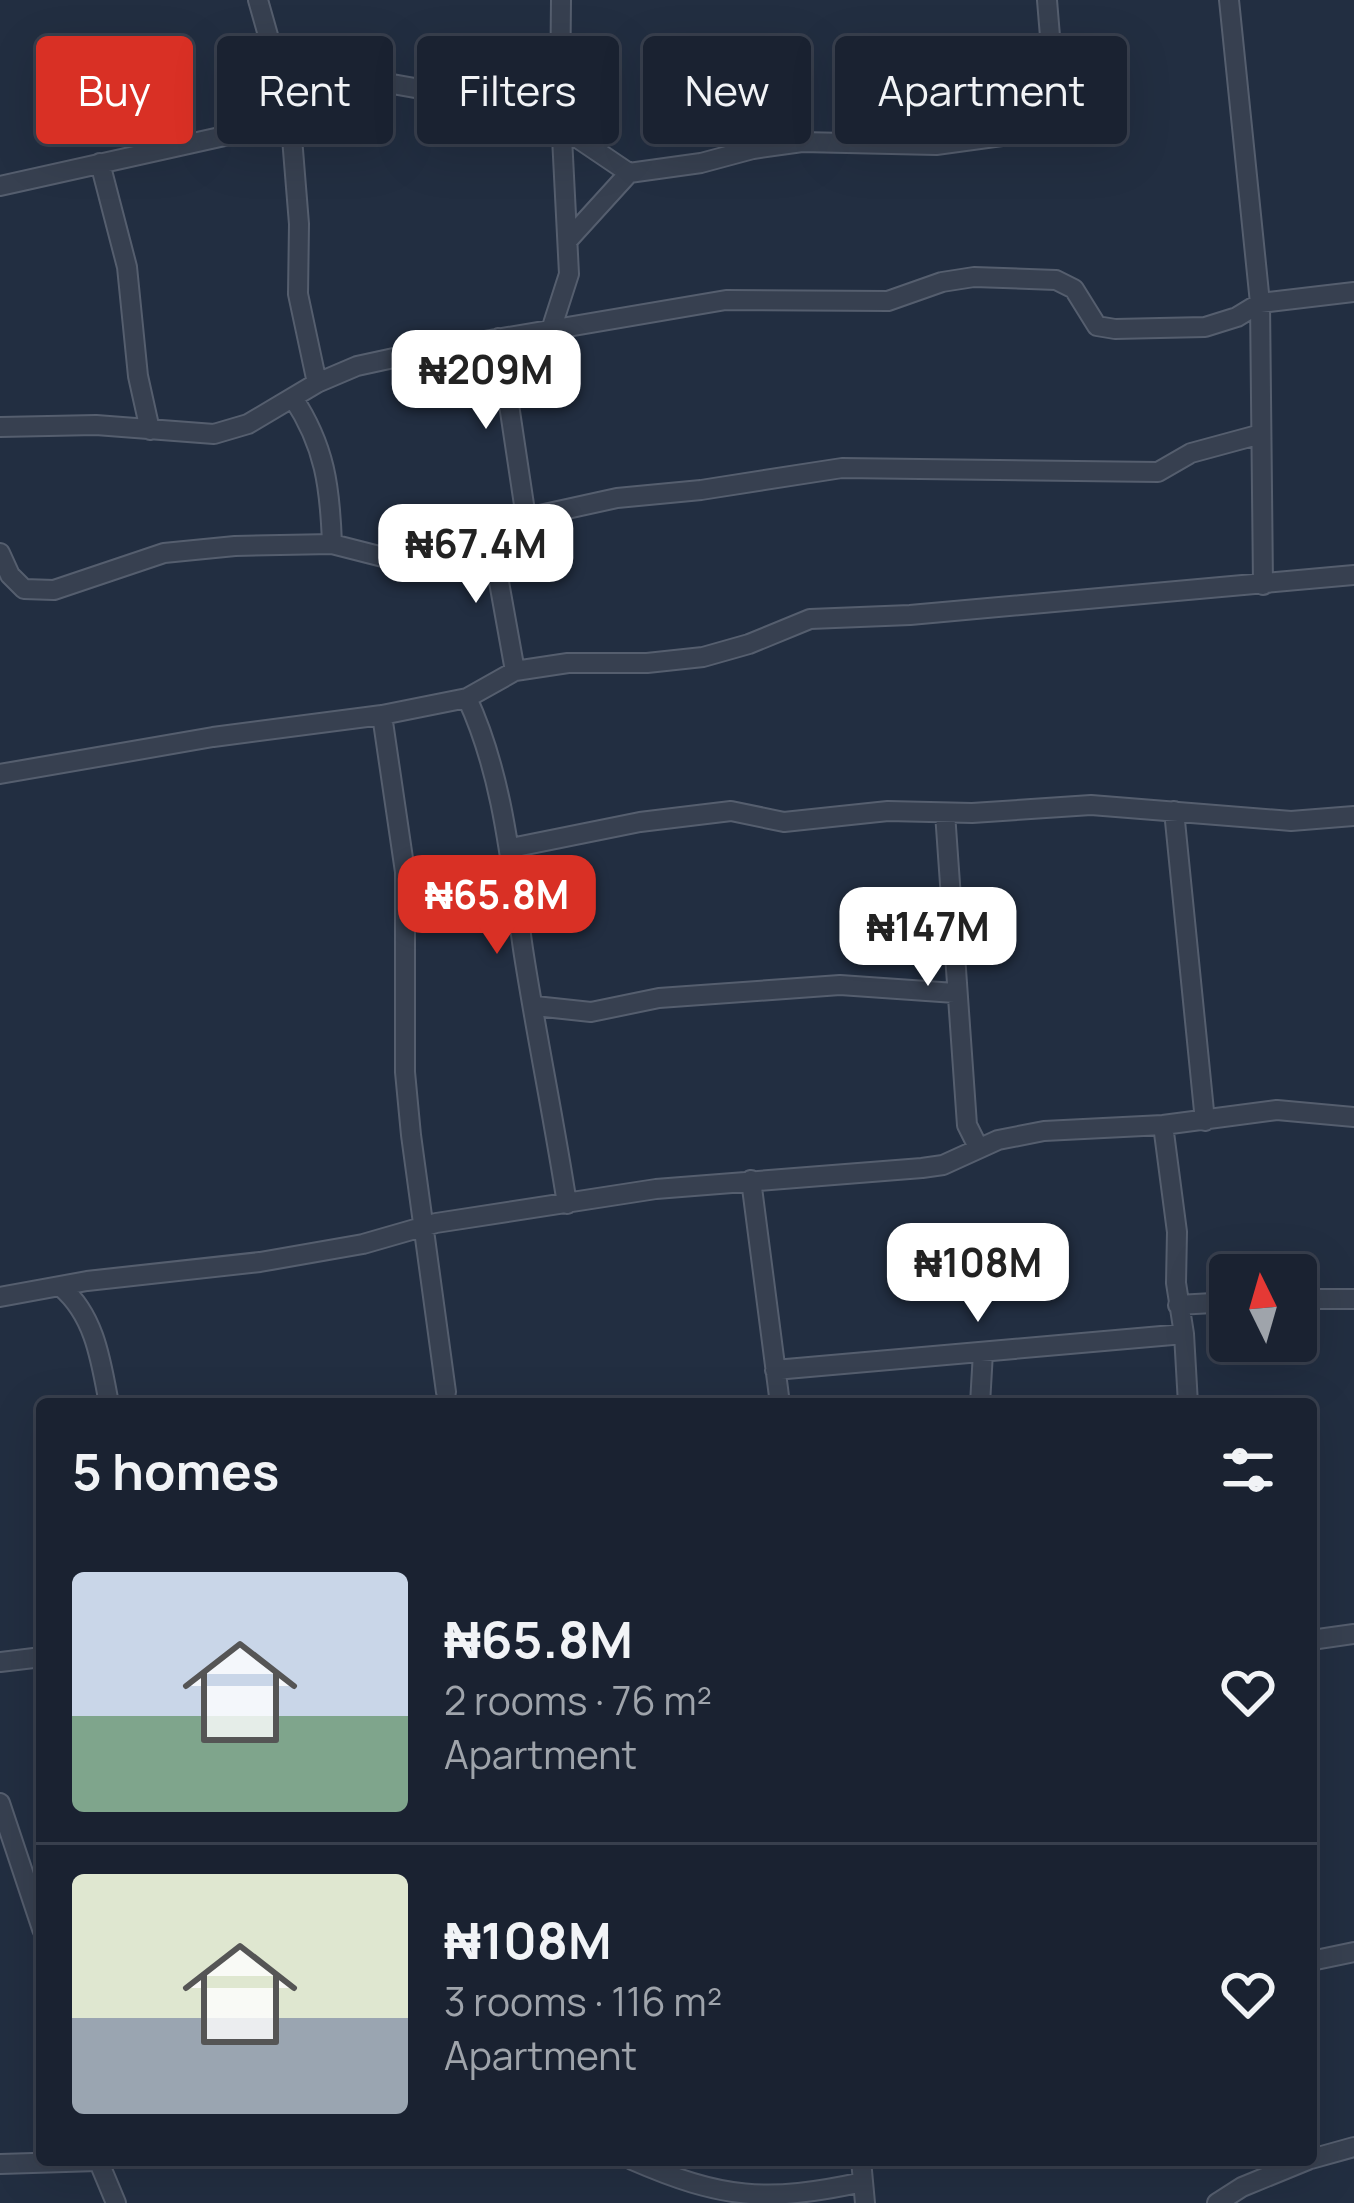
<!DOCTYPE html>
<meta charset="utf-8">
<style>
body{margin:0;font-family:Manrope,sans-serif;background:#232a39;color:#f1f3f6;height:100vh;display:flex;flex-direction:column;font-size:45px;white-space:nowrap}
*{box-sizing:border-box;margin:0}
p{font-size:39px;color:#9fa4ab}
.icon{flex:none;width:66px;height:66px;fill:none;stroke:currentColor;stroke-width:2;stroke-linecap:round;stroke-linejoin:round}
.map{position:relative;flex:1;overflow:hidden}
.details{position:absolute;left:36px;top:1398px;width:1281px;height:768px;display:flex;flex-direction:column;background:#1a2231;border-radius:12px;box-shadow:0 12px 48px #0002,0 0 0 3px #383f4d}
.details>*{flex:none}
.hud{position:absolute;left:36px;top:36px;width:1284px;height:108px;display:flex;gap:24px}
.needle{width:78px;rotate:355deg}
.buttons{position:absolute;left:1209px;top:1254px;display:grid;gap:24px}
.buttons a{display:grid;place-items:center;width:108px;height:108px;border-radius:12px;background:#1a2231;box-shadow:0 12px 48px #0002,0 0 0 3px #383f4d;font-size:60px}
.price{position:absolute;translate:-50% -102px;padding:0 27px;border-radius:24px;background:#fff;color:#222;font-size:39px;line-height:78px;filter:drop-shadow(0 3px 6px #0008)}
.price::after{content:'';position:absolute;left:50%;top:72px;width:36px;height:27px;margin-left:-18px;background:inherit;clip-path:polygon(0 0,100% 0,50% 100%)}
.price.current{background:#d93025;color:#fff}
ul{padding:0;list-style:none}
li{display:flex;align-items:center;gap:36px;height:300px;padding:0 36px}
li+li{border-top:3px solid #383f4d}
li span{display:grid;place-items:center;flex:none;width:336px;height:240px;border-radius:12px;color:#555}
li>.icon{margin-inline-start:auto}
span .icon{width:144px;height:144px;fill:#fffc;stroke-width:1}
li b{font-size:51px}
h2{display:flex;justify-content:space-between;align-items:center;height:144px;padding:0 36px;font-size:51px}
.chip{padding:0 42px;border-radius:12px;background:#1a2231;box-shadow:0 12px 48px #0002,0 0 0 3px #383f4d;font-size:42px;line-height:108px}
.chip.current{background:#d93025;color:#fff}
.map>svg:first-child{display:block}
</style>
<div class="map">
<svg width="1354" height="2203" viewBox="0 0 1354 2203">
<rect width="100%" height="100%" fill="#222e41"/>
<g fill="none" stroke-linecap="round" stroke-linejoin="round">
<defs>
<path id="minor" d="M258,0L290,113L299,224L298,294L317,383
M1229,0L1260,303L1263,585
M564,129L629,173
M100,163L127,267L138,376L150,430
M0,186L247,131L358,85L381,82L443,93L560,98
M569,239L629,173L701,163L753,149L802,142L936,145L1033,132L1048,126L1056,109L1047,0
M551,330L569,274L560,98L561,0
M499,338L526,518
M293,398C325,446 330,487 332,544
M0,427L96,425L214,434L248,424L317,383L357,366L426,351L726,300L888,301L942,282L974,277L1056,280L1074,289L1097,326L1115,329L1205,327L1237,317L1260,303L1354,292
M490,532L515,671
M0,553L10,575L24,589L54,590L164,553L235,546L332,544L383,557L407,556L463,542L526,518L617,498L701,490L842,468L1158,472L1191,453L1261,434
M467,698C503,775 511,865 523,949C536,1034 554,1119 567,1204
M382,715L405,872V1072L411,1135L446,1392
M0,774L213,737L382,715L467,698L515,671L568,663H647L703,657L749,644L810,619L910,615L1354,575
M1174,811L1205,1121
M945,813L967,1125L978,1147
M511,848L640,822L731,811L784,822L888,811L972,813L1091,805L1291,821L1354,816
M535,1006L591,1012L659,998L840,985L955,993
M1163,1125L1177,1232L1176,1283L1184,1334L1188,1404
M751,1180L780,1404
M61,1287C95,1316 101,1361 109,1404
M0,1297L87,1281L260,1262L363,1244L436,1223L656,1189L922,1168L943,1165L998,1140L1044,1131L1163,1125L1277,1110L1354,1117
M1296,1299H1354
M1178,1305L1230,1302
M775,1370L1184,1334
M980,1404L983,1352
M1311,1640L1354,1634
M0,1662L42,1657
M0,1803L42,1929
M1311,1961L1354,1952
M1311,2159L1354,2147
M98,2160L116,2203
M632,2160C722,2199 766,2203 863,2182
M861,2160L865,2203
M0,2164L98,2161
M1217,2203L1242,2187L1308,2160"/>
</defs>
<use href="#minor" stroke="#555e6e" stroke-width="22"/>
<use href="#minor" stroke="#374050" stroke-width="18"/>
</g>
</svg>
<div class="buttons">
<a><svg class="needle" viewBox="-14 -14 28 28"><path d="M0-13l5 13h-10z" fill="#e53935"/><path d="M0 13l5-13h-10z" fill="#9fa4ab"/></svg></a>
</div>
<b class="price" style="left:486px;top:432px">₦209M</b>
<b class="price" style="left:476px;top:606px">₦67.4M</b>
<b class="price current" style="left:497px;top:957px">₦65.8M</b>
<b class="price" style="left:928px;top:989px">₦147M</b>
<b class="price" style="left:978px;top:1325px">₦108M</b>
<div class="hud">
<a class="chip current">Buy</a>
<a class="chip">Rent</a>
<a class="chip">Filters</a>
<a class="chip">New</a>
<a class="chip">Apartment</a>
</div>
<section class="details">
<h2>5 homes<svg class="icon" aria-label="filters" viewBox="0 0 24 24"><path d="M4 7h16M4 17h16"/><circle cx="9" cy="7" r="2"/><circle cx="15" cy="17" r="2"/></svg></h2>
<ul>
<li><span style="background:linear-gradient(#c9d6e8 60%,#7fa58c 0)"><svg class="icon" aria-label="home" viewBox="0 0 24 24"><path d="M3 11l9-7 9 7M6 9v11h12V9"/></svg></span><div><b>₦65.8M</b><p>2 rooms · 76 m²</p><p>Apartment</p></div><svg class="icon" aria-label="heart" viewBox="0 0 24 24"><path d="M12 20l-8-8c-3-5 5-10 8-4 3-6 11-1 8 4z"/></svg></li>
<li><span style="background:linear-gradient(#dfe7d0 60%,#9aa5b1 0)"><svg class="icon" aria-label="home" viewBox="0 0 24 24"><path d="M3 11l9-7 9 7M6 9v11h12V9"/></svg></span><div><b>₦108M</b><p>3 rooms · 116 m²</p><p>Apartment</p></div><svg class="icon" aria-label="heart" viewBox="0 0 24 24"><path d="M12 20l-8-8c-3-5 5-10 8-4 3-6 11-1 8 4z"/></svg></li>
</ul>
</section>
</div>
